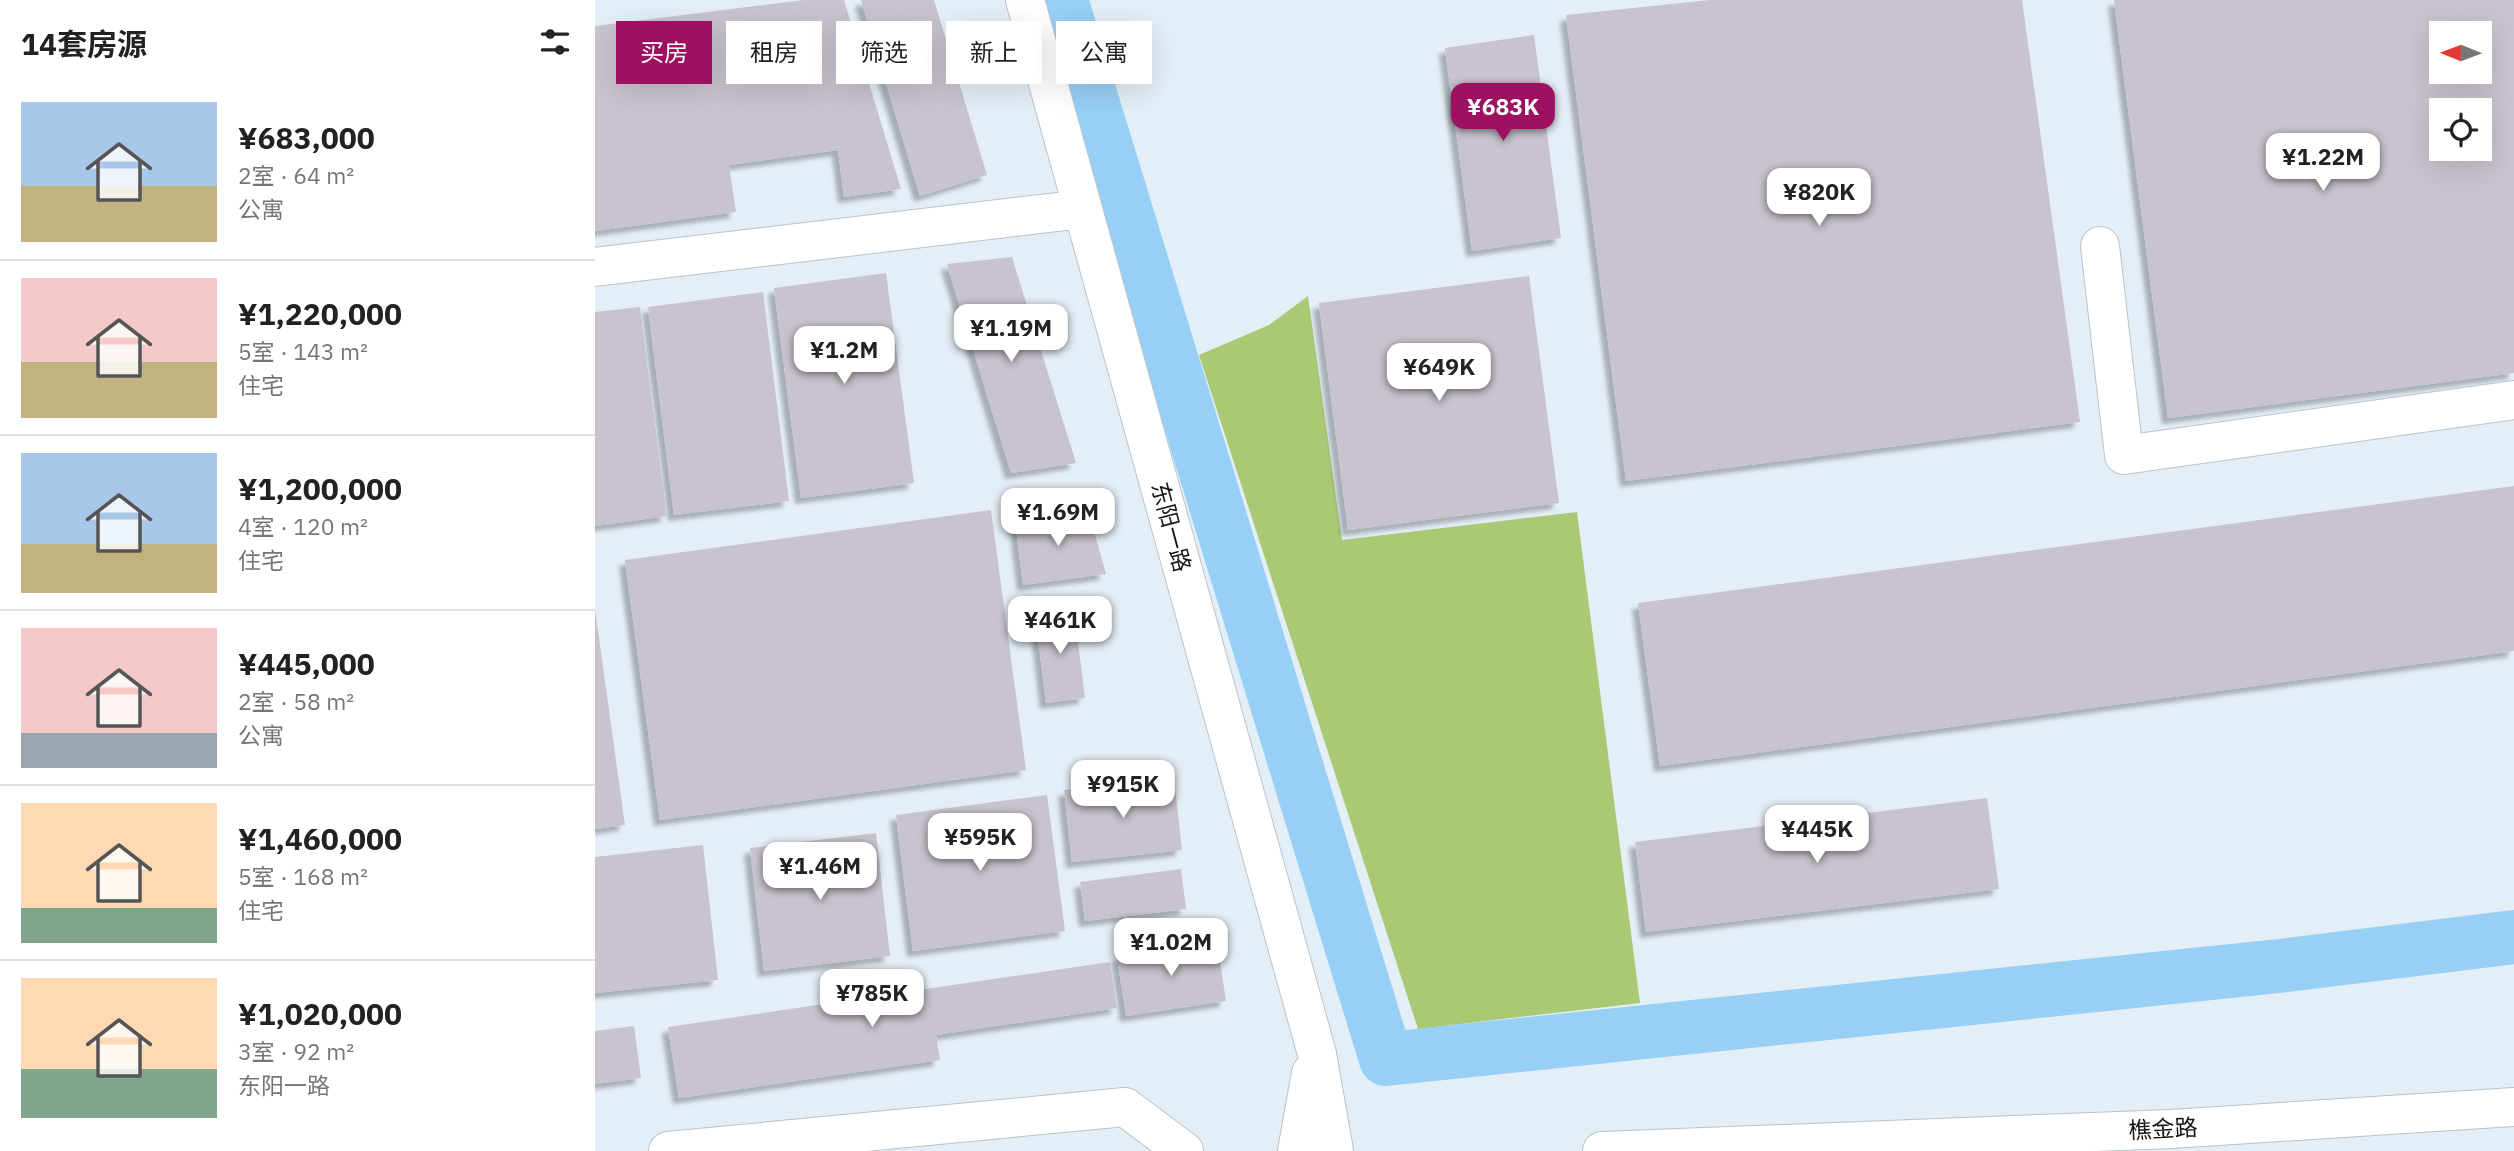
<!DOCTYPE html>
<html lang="zh">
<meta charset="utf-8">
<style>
body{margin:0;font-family:"IBM Plex Sans","Noto Sans SC",sans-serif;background:#f6f6f6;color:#222;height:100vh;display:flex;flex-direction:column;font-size:26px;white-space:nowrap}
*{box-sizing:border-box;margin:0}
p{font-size:23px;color:#767676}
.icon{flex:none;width:38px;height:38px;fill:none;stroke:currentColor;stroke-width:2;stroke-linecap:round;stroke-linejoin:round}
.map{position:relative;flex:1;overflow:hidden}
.drawer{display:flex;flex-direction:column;background:#fff;width:595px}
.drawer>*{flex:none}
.top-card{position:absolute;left:21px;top:21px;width:665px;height:63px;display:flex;gap:14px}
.needle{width:46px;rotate:271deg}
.buttons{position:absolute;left:1834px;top:21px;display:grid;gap:14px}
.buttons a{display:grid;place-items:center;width:63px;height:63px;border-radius:0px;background:#fff;box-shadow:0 7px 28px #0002;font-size:35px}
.price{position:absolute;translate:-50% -60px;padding:0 16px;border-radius:14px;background:#fff;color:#222;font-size:23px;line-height:46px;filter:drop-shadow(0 2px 4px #0008)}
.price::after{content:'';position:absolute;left:50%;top:42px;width:21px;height:16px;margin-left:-10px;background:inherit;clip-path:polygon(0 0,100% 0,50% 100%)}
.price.active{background:#9c1261;color:#fff}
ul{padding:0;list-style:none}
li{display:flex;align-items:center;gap:21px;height:175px;padding:0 21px}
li+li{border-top:2px solid #e0e0e0}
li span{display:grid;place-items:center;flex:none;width:196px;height:140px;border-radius:0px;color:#555}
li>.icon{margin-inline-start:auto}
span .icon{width:84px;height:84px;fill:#fffc;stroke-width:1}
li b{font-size:30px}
h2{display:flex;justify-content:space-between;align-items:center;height:84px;padding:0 21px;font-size:30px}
.chip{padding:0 24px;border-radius:0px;background:#fff;box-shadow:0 7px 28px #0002;font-size:24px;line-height:63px}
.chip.active{background:#9c1261;color:#fff}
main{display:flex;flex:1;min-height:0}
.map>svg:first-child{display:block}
</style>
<main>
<section class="drawer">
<h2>14套房源<svg class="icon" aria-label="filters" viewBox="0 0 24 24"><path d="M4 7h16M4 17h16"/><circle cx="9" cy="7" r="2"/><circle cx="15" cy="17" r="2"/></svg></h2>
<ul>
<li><span style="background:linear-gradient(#a9c7e8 60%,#c2b280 0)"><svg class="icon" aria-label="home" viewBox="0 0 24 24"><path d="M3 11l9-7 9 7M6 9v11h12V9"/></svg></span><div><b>¥683,000</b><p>2室 · 64 m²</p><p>公寓</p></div></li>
<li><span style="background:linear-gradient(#f6c9c9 60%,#c2b280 0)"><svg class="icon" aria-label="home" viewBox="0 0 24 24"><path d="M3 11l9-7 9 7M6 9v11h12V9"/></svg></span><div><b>¥1,220,000</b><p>5室 · 143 m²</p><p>住宅</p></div></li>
<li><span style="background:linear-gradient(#a9c7e8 65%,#c2b280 0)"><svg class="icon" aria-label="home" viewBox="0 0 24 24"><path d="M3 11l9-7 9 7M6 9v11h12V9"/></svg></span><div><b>¥1,200,000</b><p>4室 · 120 m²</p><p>住宅</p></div></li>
<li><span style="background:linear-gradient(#f6c9c9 75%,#9aa5b1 0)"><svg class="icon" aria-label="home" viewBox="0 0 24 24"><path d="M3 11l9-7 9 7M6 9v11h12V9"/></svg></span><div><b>¥445,000</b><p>2室 · 58 m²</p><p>公寓</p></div></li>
<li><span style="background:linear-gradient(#ffd9b3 75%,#7fa58c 0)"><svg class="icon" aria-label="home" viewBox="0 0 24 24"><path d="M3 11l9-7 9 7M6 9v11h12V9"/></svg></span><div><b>¥1,460,000</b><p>5室 · 168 m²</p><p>住宅</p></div></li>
<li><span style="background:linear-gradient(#ffd9b3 65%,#7fa58c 0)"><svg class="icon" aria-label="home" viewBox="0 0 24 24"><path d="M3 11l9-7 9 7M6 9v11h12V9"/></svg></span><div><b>¥1,020,000</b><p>3室 · 92 m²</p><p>东阳一路</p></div></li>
</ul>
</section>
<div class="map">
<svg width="1919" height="1151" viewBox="0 0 1919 1151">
<defs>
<filter id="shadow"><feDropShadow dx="-6" dy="6" stdDeviation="2" flood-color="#0004"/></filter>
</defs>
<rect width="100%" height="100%" fill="#e4eef7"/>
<path fill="#a9c975" d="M713,296L747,540L982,512L1045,1003L823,1029L604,355L674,325Z"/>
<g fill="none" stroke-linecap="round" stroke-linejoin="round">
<path stroke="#98cff5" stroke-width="54" d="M466,0L791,1059L1684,966L1919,937"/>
</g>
<path fill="#c8c3cd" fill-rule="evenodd" filter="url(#shadow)" d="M208,0H249L306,189L249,197L243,150L134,165L141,212L0,231V26Z
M266,0H339L392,175L325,196Z
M1115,0H1427L1485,422L1031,481L971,15Z
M1519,0H1919V373L1573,418ZM1846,33H1885V72H1846ZM1846,110H1885V149H1846Z
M939,35L966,238L877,251L850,48Z
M417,257L481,463L416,473L352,264Z
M291,273L319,483L206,498L179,288Z
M934,276L964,503L753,530L724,303Z
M168,292L194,501L79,515L53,307Z
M45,307L72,516L0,526V312Z
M1919,486V651L1065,766L1043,603Z
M396,510L431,770L65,820L30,560Z
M493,510L511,574L428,585L420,519Z
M0,609L30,825L0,829Z
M479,609L490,698L451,703L440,613Z
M579,778L587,850L477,862L469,790Z
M452,795L470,931L318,951L301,815Z
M1392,798L1404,889L1051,932L1040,842Z
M281,833L295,956L169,971L155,848Z
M108,845L123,980L0,993V857Z
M586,869L591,909L490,921L485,882Z
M622,941L631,1001L531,1016L522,956Z
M515,962L522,1008L341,1035L345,1060L84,1098L73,1027Z
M39,1026L46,1078L0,1084V1031Z"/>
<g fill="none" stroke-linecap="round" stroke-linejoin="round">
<defs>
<path id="minor" d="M430,0L722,1054L739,1151
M1505,246L1529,455L1919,400
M0,267L488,209
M73,1151L530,1107L589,1151
M702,1151L716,1073"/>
<path id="highway" d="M1007,1151L1576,1129L1919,1107"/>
</defs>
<use href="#minor" stroke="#b9c3cb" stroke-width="40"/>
<use href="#highway" stroke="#b9c3cb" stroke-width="40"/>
<use href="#minor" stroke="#fff" stroke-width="38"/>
<use href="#highway" stroke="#fff" stroke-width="38"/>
</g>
<g text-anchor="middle" stroke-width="5" stroke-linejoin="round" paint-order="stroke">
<g font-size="23" fill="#121618" stroke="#fff">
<text transform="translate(576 527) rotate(75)" y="8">东阳一路</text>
<text transform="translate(1568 1129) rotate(-3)" y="8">樵金路</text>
</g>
</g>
</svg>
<div class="buttons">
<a><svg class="needle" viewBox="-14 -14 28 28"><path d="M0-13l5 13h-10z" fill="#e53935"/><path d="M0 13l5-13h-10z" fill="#767676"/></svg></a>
<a><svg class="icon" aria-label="locate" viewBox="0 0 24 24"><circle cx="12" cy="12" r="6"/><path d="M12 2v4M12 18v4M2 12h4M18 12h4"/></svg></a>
</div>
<b class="price active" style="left:908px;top:143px">¥683K</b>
<b class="price" style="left:1728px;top:193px">¥1.22M</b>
<b class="price" style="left:1224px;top:228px">¥820K</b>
<b class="price" style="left:416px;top:364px">¥1.19M</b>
<b class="price" style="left:249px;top:386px">¥1.2M</b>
<b class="price" style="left:844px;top:403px">¥649K</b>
<b class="price" style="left:463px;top:548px">¥1.69M</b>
<b class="price" style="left:465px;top:656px">¥461K</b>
<b class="price" style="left:528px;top:820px">¥915K</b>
<b class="price" style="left:1222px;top:865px">¥445K</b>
<b class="price" style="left:385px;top:873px">¥595K</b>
<b class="price" style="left:225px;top:902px">¥1.46M</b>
<b class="price" style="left:576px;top:978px">¥1.02M</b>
<b class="price" style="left:277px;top:1029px">¥785K</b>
<div class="top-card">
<a class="chip active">买房</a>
<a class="chip">租房</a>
<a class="chip">筛选</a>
<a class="chip">新上</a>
<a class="chip">公寓</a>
</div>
</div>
</main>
